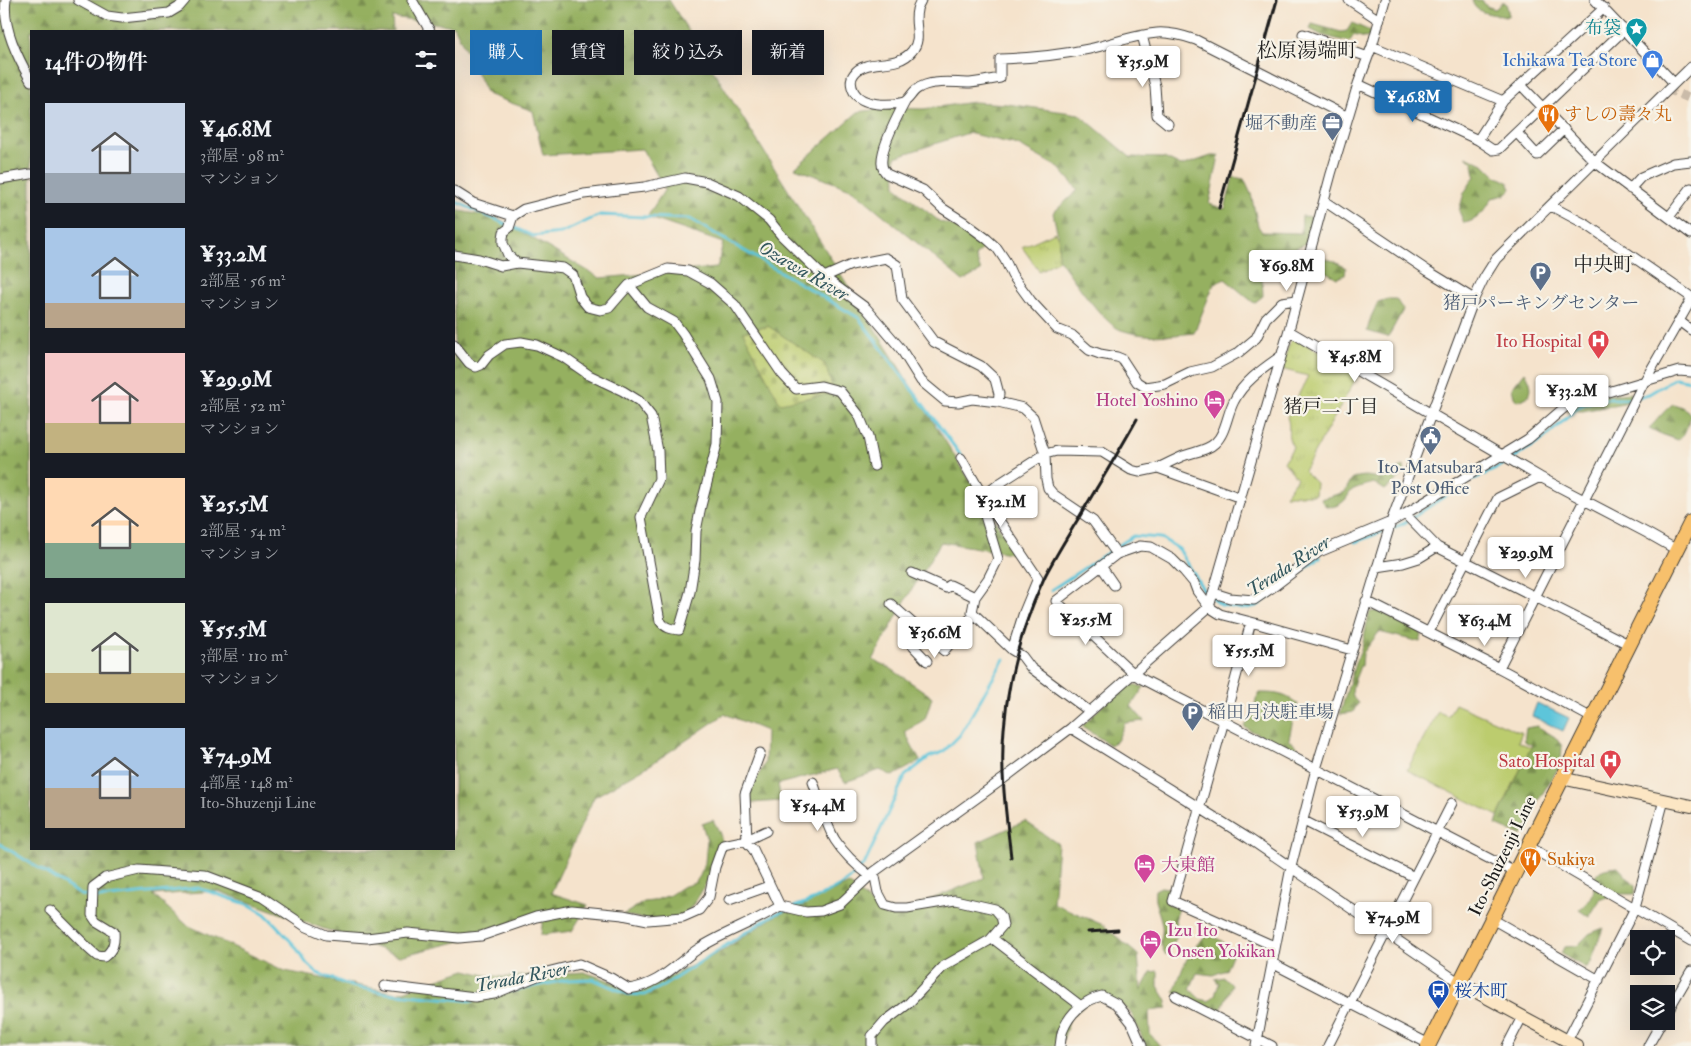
<!DOCTYPE html>
<html lang="ja">
<meta charset="utf-8">
<style>
body{margin:0;font-family:"IM FELL Double Pica","Noto Serif JP",serif;background:#20242c;color:#f1f3f6;height:100vh;display:flex;flex-direction:column;font-size:19px;white-space:nowrap}
*{box-sizing:border-box;margin:0}
p{font-size:16px;color:#9ea1a6}
.icon{flex:none;width:28px;height:28px;fill:none;stroke:currentColor;stroke-width:2;stroke-linecap:round;stroke-linejoin:round}
.map{position:relative;flex:1;overflow:hidden}
.panel{position:absolute;left:30px;top:30px;width:425px;height:820px;display:flex;flex-direction:column;background:#171b24;border-radius:0px;box-shadow:0 5px 20px #0002}
.panel>*{flex:none}
.hud{position:absolute;left:470px;top:30px;width:475px;height:45px;display:flex;gap:10px}
.controls{position:absolute;left:1630px;top:930px;display:grid;gap:10px}
.controls a{display:grid;place-items:center;width:45px;height:45px;border-radius:0px;background:#171b24;box-shadow:0 5px 20px #0002;font-size:25px}
.price{position:absolute;translate:-50% -42px;padding:0 11px;border-radius:5px;background:#fff;color:#222;font-size:16px;line-height:32px;filter:drop-shadow(0 1px 2px #0008)}
.price::after{content:'';position:absolute;left:50%;top:30px;width:15px;height:11px;margin-left:-8px;background:inherit;clip-path:polygon(0 0,100% 0,50% 100%)}
.price.selected{background:#1f6fb2;color:#fff}
ul{padding:0;list-style:none}
li{display:flex;align-items:center;gap:15px;height:125px;padding:0 15px}
li span{display:grid;place-items:center;flex:none;width:140px;height:100px;border-radius:0px;color:#555}
li>.icon{margin-inline-start:auto}
span .icon{width:60px;height:60px;fill:#fffc;stroke-width:1}
li b{font-size:21px}
h2{display:flex;justify-content:space-between;align-items:center;height:60px;padding:0 15px;font-size:21px}
.tag{padding:0 18px;border-radius:0px;background:#171b24;box-shadow:0 5px 20px #0002;font-size:18px;line-height:45px}
.tag.selected{background:#1f6fb2;color:#fff}
.map>svg:first-child{display:block}
</style>
<div class="map">
<svg width="1691" height="1046" viewBox="0 0 1691 1046">
<defs>
<pattern id="grass-tufts" width="24" height="20" patternUnits="userSpaceOnUse" patternTransform="scale(1.25)"><rect width="24" height="20" fill="#bccc6e"/><path d="M3 7l-1-3M5 7V3M7 7l1-3M15 17l-1-3M17 17v-4M19 17l1-3" fill="none" stroke="#a1af5f"/></pattern>
<pattern id="forest-firs" width="22" height="20" patternUnits="userSpaceOnUse" patternTransform="scale(1.25)"><rect width="22" height="20" fill="#95b061"/><path d="M5 1l3.5 6h-7zM16 11l3.5 6h-7z" fill="#798e4f"/></pattern>
<pattern id="cemetery-stones" width="16" height="16" patternUnits="userSpaceOnUse" patternTransform="scale(1.25)"><rect width="16" height="16" fill="#bccc6e"/><path d="M2 7V4a2 2 0 0 1 4 0v3zM10 15v-3a2 2 0 0 1 4 0v3z" fill="#a1af5f"/></pattern>
</defs>
<rect width="100%" height="100%" fill="#f7f3e8"/>
<filter id="ink" filterUnits="userSpaceOnUse"><feTurbulence type="fractalNoise" baseFrequency=".02" numOctaves="2"/><feDisplacementMap in="SourceGraphic" scale="10" xChannelSelector="R" yChannelSelector="G"/><feConvolveMatrix kernelMatrix="1 2 1 2 8 2 1 2 1" color-interpolation-filters="sRGB"/></filter>
<filter id="wash" filterUnits="userSpaceOnUse"><feTurbulence type="fractalNoise" baseFrequency=".0096" numOctaves="4" result="noise"/><feDisplacementMap in="SourceGraphic" scale="20" xChannelSelector="R" yChannelSelector="G"/><feGaussianBlur stdDeviation="1.12" result="paint"/><feColorMatrix in="noise" values="0 0 0 0 0 0 0 0 0 0 0 0 0 0 0 0 0 1.4 0 .05"/><feComposite in="paint" operator="in"/></filter>
<g filter="url(#wash)">
<rect width="100%" height="100%" fill="#f5e3cc"/>
<path fill="url(#grass-tufts)" stroke="#6c7445" d="M1055,232L1059,240V260L1039,271L1022,247Z
M1292,336L1358,375L1304,471L1316,483L1315,495H1285L1297,478L1284,462L1293,447C1284,432 1292,430 1287,417L1308,376L1281,369Z"/>
<path fill="url(#forest-firs)" stroke="#58663e" fill-rule="evenodd" d="M0,0H669L1016,554L941,542L905,601L873,660L890,668L932,697L925,719L905,732L920,761L893,776L880,770L845,782L837,769L778,784L781,801L751,803L748,795L765,763L766,731L725,714L650,765L594,797L551,893L588,905L572,931L541,935L543,915L481,936L400,956L218,891L153,895L187,925L285,971L397,993L465,970L486,975L505,977L584,972L640,991L722,951L773,917L849,884L886,917L984,878L978,842L1025,821L1058,844L1053,903L1103,925L1138,955L1141,990L1151,972L1158,971V986L1167,1001L1166,1009L1149,1011L1150,1034L1160,1046H1146L1131,1013L1125,1007L1093,998L1070,1018L1061,1046H0ZM392,17L454,26L487,94L533,111L543,155L642,149L665,189L647,217L723,243L717,268L600,278L498,218L454,210V849H31V31H393Z
M1472,0H1482L1486,6L1495,9L1502,3H1506L1509,15L1505,17C1492,13 1475,15 1472,0Z
M1352,23L1370,31L1369,37L1365,38L1354,35L1349,42L1321,35L1310,29L1312,24L1341,32L1347,31Z
M974,102L1007,104L1079,114L1130,157L1164,158L1181,166L1211,156H1219L1209,204L1225,209L1233,177L1244,179L1251,194L1258,226L1262,232L1301,233L1302,216L1315,217L1305,244L1261,261L1263,296L1254,303L1225,279L1214,284L1194,333C1169,336 1145,338 1121,330C1103,324 1071,275 1058,258L1059,240L1053,213L1078,190L1059,168L1018,145L968,133L895,157L896,187L939,221L970,232L987,245L975,256L981,271L963,281L853,190L795,168L858,112L887,108L923,109Z
M1466,156L1485,165L1496,176L1508,182L1511,189L1505,195L1492,198C1486,210 1478,221 1464,223L1459,211L1464,193L1475,176L1473,163Z
M1315,256L1334,261L1346,268L1345,275L1337,278L1314,265Z
M1388,299H1396L1403,310L1388,337L1367,331L1371,317L1378,302Z
M1525,372C1533,385 1535,397 1517,401L1514,397L1512,388Z
M1631,393L1628,402L1583,411L1566,410L1593,396Z
M1673,404C1680,406 1686,408 1691,415L1684,435L1678,440L1661,434L1649,428C1658,420 1663,411 1673,404Z
M1404,466L1405,473L1385,490L1374,483C1368,485 1360,486 1354,489C1349,491 1348,498 1344,501C1336,508 1324,510 1321,499L1345,492C1347,488 1349,483 1352,480C1359,474 1372,476 1380,479Z
M1378,611L1416,628L1422,635L1420,642L1379,632L1363,653L1362,666H1360C1356,679 1346,693 1358,703L1353,712L1340,714L1356,660C1364,651 1365,625 1370,612Z
M1130,684L1144,687L1131,706L1144,721L1125,723L1117,741L1110,745L1082,726L1116,692Z
M1260,693C1277,693 1285,694 1298,704L1293,719L1289,739C1295,746 1302,751 1307,760L1244,727L1253,716L1256,699Z
M1537,726L1555,737L1562,746L1561,764L1534,807L1530,821L1522,836L1496,825L1500,812L1532,745L1524,741L1526,728Z
M713,820C716,826 722,835 721,841C721,858 697,906 683,915C665,926 643,918 623,915L644,902L653,901L670,895L682,887L695,883L700,876L705,863L707,840L702,824Z
M1618,867L1635,886V894H1615L1600,900L1589,917L1579,910C1590,900 1596,896 1593,881C1599,868 1604,869 1618,867Z
M1161,887L1168,888L1170,891L1168,904L1179,908L1175,920L1178,935L1166,955C1156,938 1164,939 1162,925C1160,912 1153,903 1155,890Z
M1603,928L1590,964L1586,968L1561,954L1564,947L1577,946L1589,934Z
M1210,935L1222,941L1232,955L1226,970L1213,975L1197,973L1190,989L1200,999L1209,1001L1215,995L1219,984L1215,979L1224,977L1232,985L1219,1014L1174,992C1182,971 1188,945 1210,935Z"/>
<path fill="url(#cemetery-stones)" stroke="#6c7445" d="M768,326L825,364L834,393L780,403L743,332Z"/>
<path fill="#bccc6e" stroke="#6c7445" d="M1455,704L1522,733L1518,742L1531,747L1498,816L1407,770L1438,712L1448,716Z"/>
<path fill="#5dc5da" stroke="#3c707b" d="M1537,703L1569,718L1563,731L1532,716Z"/>
<g fill="none" stroke-linecap="round" stroke-linejoin="round">
<path stroke="#5dc5da" stroke-width="3" d="M454,201L533,236L561,233L600,215L690,219L859,318L962,457
M988,495L997,509
M1355,542L1403,524L1460,486L1496,469L1541,441L1580,406L1598,399H1631L1649,394L1675,378L1691,381
M1051,590L1133,536L1161,538L1179,549L1204,591L1221,605L1242,609L1257,606L1320,557
M0,844L81,895L99,898L198,888L250,905L265,914L276,925L295,946L307,964L317,973L351,986L386,993L473,1001
M794,907L813,900L840,886L850,879L865,863L905,776L929,757L943,752L960,735L1004,659
M510,991L567,980L593,979L628,994L644,995L663,986L773,915L786,910"/>
</g>
</g>
<g filter="url(#ink)">
<g fill="none" stroke-linecap="round" stroke-linejoin="round">
<path stroke="#cabba9" stroke-width="9" stroke-dasharray="9 4.5" stroke-linecap="butt" d="M1667,89L1691,99"/>
<defs>
<path id="street" d="M6,0C2,27 18,58 31,81
M78,0L107,16L122,18L169,13L179,7L185,0
M412,0L430,31
M921,0C920,3 917,7 917,10C913,25 923,38 912,51C897,70 866,57 854,74C850,79 851,86 854,92C862,106 889,106 904,102C909,100 912,92 917,89C921,86 930,83 935,83C946,81 958,83 970,83C980,82 990,80 1000,78V59C1030,58 1060,55 1089,49C1112,44 1134,35 1157,33C1170,32 1184,36 1196,40L1348,117
M1349,0L1379,20
M1595,0L1674,83
M1303,34L1368,57
M1142,35L1155,86L1157,115L1168,124
M1372,46L1503,101
M1358,84L1478,140L1493,150L1499,149L1625,29
M1521,85L1595,162L1691,234
M905,102C898,115 880,149 882,164C882,168 885,172 887,174L923,190L942,208L964,222L987,239L997,248L1005,260L1012,275L1031,301L1057,329L1072,335L1089,350L1100,354L1117,357L1122,359L1137,382L1145,387L1165,384L1190,372L1212,367L1238,353L1256,338L1266,318L1282,302L1297,300
M1517,133L1537,155L1564,129
M1478,140L1503,101L1604,8
M0,179L31,174
M1630,189L1641,177L1673,163L1691,161
M454,191L473,203L513,216
M1324,201L1428,271L1474,299
M1551,206L1587,225L1691,297
M1669,217L1691,188
M454,255L479,259L501,266L517,263L563,268L573,275L580,297L588,307L600,310L609,308L629,285L647,307L674,322L683,334L711,379L718,402L717,444L701,506L696,531L695,560L690,592L679,630C671,629 665,628 660,621L641,517L659,479L658,451L651,416L639,401L623,391L589,375L563,357L537,345L521,342L505,344L489,355L481,365L476,367L469,363L454,344
M517,263L508,255L503,243V238L504,232L509,228L513,216L524,209L584,194L644,187L685,178L707,182L739,196L769,220L781,235L824,277L866,308L901,349L921,381L945,401L958,402L972,399L998,402
M824,277L851,265L886,258L897,265L902,299L934,342L981,366L995,379L999,394L998,402L1023,408L1033,417L1045,454L1046,479L1048,488L1053,494L1093,521L1117,554
M629,285L668,269L688,271L710,283L735,305L782,374L796,389L821,386L840,391L859,415L868,437L874,466
M1679,321L1691,330
M1289,331L1540,477L1647,533L1677,550
M961,458L984,498L1038,578L1024,612L1012,650
M1158,468C1166,464 1174,460 1183,456C1193,452 1207,451 1215,443C1226,433 1227,414 1234,401C1244,381 1264,368 1281,356
M1405,514L1437,547L1630,645
M1101,566L1114,585
M1377,567L1403,563L1419,558L1437,547
M912,573L946,588L950,585L975,597
M1214,593L1230,598L1254,600L1276,585L1319,552L1391,522L1405,514L1528,439L1572,401L1588,393L1608,392L1679,371L1691,372
M1366,601L1499,668L1592,718
M891,604L944,651L974,614
M1251,622L1352,650
M920,630L911,644L927,661
M1429,632L1498,498L1540,477
M1499,668L1644,382L1691,300
M1089,711L1031,668L1022,656L1012,650L972,612L975,597L988,579L998,559L983,509L985,495L1000,483L1045,454L1057,451L1102,452L1131,470L1139,472L1158,468L1241,498
M1071,728L1248,838L1460,983
M760,753L745,794L747,840H745L753,849L780,906L806,912L821,911L840,904L874,872L1003,779L1071,728L1209,607L1290,326L1331,174L1358,84L1372,46L1385,0
M813,782C820,801 825,823 835,840C844,854 857,866 870,876
M1302,820L1414,877
M1528,846L1691,941
M729,900L769,886
M50,910L90,950L97,956L104,957C113,950 115,943 114,932L96,921L92,915L93,887L105,878L139,870L204,875L262,897L305,926L326,935L367,938L408,933L459,938L481,936L536,917L572,910L623,915L648,920L683,917L699,910L709,897L715,867L723,845L747,840L766,831
M1492,919L1599,980
M992,938L1081,1006
M1274,946L1173,901L1224,721L1251,622L1220,614L1209,607L1197,591L1194,583L1184,571L1172,559L1151,547L1140,546L1117,554L1056,601L1133,673L1140,678C1266,742 1391,807 1515,872
M1272,963L1429,1044
M385,986L475,997L494,994L547,972L579,964L611,978L629,989C661,984 673,966 698,949C724,932 754,923 780,906
M1175,996L1272,1046
M1666,1014L1691,971
M1567,1041L1635,908L1664,800
M872,1046V1036L884,1022L908,1004L944,966L990,940L1003,925L1001,916L995,909L955,900L907,908H896L885,905L878,892L874,872
M1060,1046C1061,1041 1061,1034 1063,1030C1070,1013 1084,1000 1102,996L1117,1004L1132,1023L1142,1046
M1256,1046L1291,867L1316,769L1391,522L1474,299L1484,278L1496,259L1691,67
M1328,1046L1452,803
M1507,1046L1522,1017
M1648,1046L1662,1021"/>
<path id="secondary" d="M1561,778L1691,806
M1460,983L1577,1046"/>
<path id="primary" d="M1428,1046L1691,522"/>
</defs>
<use href="#street" stroke="#3d3a36" stroke-width="11"/>
<use href="#secondary" stroke="#3d3a36" stroke-width="14"/>
<use href="#primary" stroke="#3d3a36" stroke-width="16"/>
<use href="#street" stroke="#fff" stroke-width="9"/>
<use href="#secondary" stroke="#fce6c4" stroke-width="12"/>
<use href="#primary" stroke="#f7c06c" stroke-width="14"/>
<path stroke="#1c1c1c" stroke-width="3" d="M1219,208L1277,0
M1011,857C1006,814 1000,772 1004,729C1008,676 1023,624 1045,576C1058,551 1073,528 1087,504C1104,476 1121,448 1137,419
M1088,932L1118,930"/>
</g>
</g>
<defs>
<symbol id="sight-pin" viewBox="-11 -11 22 30"><path d="M0 17L-7.5 6A9.5 9.5 0 1 1 7.5 6Z" fill="#0f9aa8" stroke="#f7f3e8"/><path d="M0-6L1.8-2.2L6-1.7L2.9 1.2L3.7 5.4L0 3.3L-3.7 5.4L-2.9 1.2L-6-1.7L-1.8-2.2Z" fill="#fff"/></symbol>
<symbol id="shop-pin" viewBox="-11 -11 22 30"><path d="M0 17L-7.5 6A9.5 9.5 0 1 1 7.5 6Z" fill="#3f7fe0" stroke="#f7f3e8"/><path d="M-5-2.5h2.3a2.7 3.5 0 0 1 5.4 0H5L5.5 6h-11ZM-1.5-2.5h3a1.5 2.3 0 0 0-3 0Z" fill="#fff"/></symbol>
<symbol id="restaurant-pin" viewBox="-11 -11 22 30"><path d="M0 17L-7.5 6A9.5 9.5 0 1 1 7.5 6Z" fill="#e8710a" stroke="#f7f3e8"/><path d="M-5-6h1v4h1v-4h1v4h1v-4h1v5L-1.5 .5V6h-2V.5L-5-1ZM5-6V6H3V1.5H1.5Q1.5-4 5-6Z" fill="#fff"/></symbol>
<symbol id="office-pin" viewBox="-11 -11 22 30"><path d="M0 17L-7.5 6A9.5 9.5 0 1 1 7.5 6Z" fill="#5c6f8a" stroke="#f7f3e8"/><path d="M-6-3h4V-5.5h4V-3h4V5H-6ZM-1-4.5V-3h2v-1.5ZM-6 0V1H6V0Z" fill="#fff"/></symbol>
<symbol id="parking-pin" viewBox="-11 -11 22 30"><path d="M0 17L-7.5 6A9.5 9.5 0 1 1 7.5 6Z" fill="#5c6f8a" stroke="#f7f3e8"/><path d="M-3.5-5.5H1a3.5 3.5 0 0 1 0 7H-1V5.5H-3.5ZM-1-3.4V-.6H.8a1.4 1.4 0 0 0 0-2.8Z" fill="#fff"/></symbol>
<symbol id="hospital-pin" viewBox="-11 -11 22 30"><path d="M0 17L-7.5 6A9.5 9.5 0 1 1 7.5 6Z" fill="#e0444e" stroke="#f7f3e8"/><path d="M-5-5h3v3.5h4V-5h3V5h-3V1.5h-4V5h-3Z" fill="#fff"/></symbol>
<symbol id="hotel-pin" viewBox="-11 -11 22 30"><path d="M0 17L-7.5 6A9.5 9.5 0 1 1 7.5 6Z" fill="#d1479c" stroke="#f7f3e8"/><path d="M-6-4.5h1.5V1H6V5H4.5V3h-9V5H-6ZM-4 0a1.8 1.8 0 1 1 3.6 0ZM.5 0V-2.5h3Q6-2.5 6 0Z" fill="#fff"/></symbol>
<symbol id="civic-pin" viewBox="-11 -11 22 30"><path d="M0 17L-7.5 6A9.5 9.5 0 1 1 7.5 6Z" fill="#5c6f8a" stroke="#f7f3e8"/><path d="M-.6-6.5H3V-4.5H.6V-3L4-1V1h2V6H-6V1h2V-1L-.6-3ZM-1.2 2.5V6h2.4V2.5Z" fill="#fff"/></symbol>
<symbol id="bus-pin" viewBox="-11 -11 22 30"><path d="M0 17L-7.5 6A9.5 9.5 0 1 1 7.5 6Z" fill="#1a4fb4" stroke="#f7f3e8"/><path d="M-5-6H5V4H4V6H2V4H-2V6H-4V4H-5ZM-3.5-4V0h7V-4ZM-3.5 1.2v1.5H-2V1.2ZM2 1.2v1.5H3.5V1.2Z" fill="#fff"/></symbol>
</defs>
<g fill-rule="evenodd">
<use href="#sight-pin" x="1624" y="16" width="25" height="34"/>
<use href="#shop-pin" x="1640" y="48" width="25" height="34"/>
<use href="#restaurant-pin" x="1536" y="102" width="25" height="34"/>
<use href="#office-pin" x="1320" y="110" width="25" height="34"/>
<use href="#parking-pin" x="1528" y="260" width="25" height="34"/>
<use href="#hospital-pin" x="1586" y="328" width="25" height="34"/>
<use href="#hotel-pin" x="1202" y="388" width="25" height="34"/>
<use href="#civic-pin" x="1418" y="424" width="25" height="34"/>
<use href="#parking-pin" x="1180" y="700" width="25" height="34"/>
<use href="#hospital-pin" x="1598" y="748" width="25" height="34"/>
<use href="#restaurant-pin" x="1518" y="846" width="25" height="34"/>
<use href="#hotel-pin" x="1132" y="852" width="25" height="34"/>
<use href="#hotel-pin" x="1138" y="928" width="25" height="34"/>
<use href="#bus-pin" x="1426" y="978" width="25" height="34"/>
</g>
<g text-anchor="middle" stroke-width="4.5" stroke-linejoin="round" paint-order="stroke">
<g font-size="18" fill="#0d838f" stroke="#f7f3e8" text-anchor="end">
<text x="1621" y="34">布袋</text>
</g>
<g font-size="18" fill="#366cbe" stroke="#f7f3e8" text-anchor="end">
<text x="1637" y="66">Ichikawa Tea Store</text>
</g>
<g font-size="18" fill="#c56008" stroke="#f7f3e8" text-anchor="start">
<text x="1564" y="120">すしの壽々丸</text>
<text x="1547" y="865">Sukiya</text>
</g>
<g font-size="18" fill="#4e5e75" stroke="#f7f3e8">
<text x="1317" y="129" text-anchor="end">堀不動産</text>
<text x="1541" y="309">猪戸パーキングセンター</text>
<text x="1430" y="473">Ito-Matsubara<tspan x="1430" dy="21">Post Office</tspan></text>
<text x="1208" y="718" text-anchor="start">稲田月決駐車場</text>
</g>
<g font-size="18" fill="#be3a42" stroke="#f7f3e8" text-anchor="end">
<text x="1582" y="347">Ito Hospital</text>
<text x="1595" y="767">Sato Hospital</text>
</g>
<g font-size="18" fill="#b23c85" stroke="#f7f3e8" text-anchor="start">
<text x="1198" y="406" text-anchor="end">Hotel Yoshino</text>
<text x="1161" y="871">大東館</text>
<text x="1167" y="936">Izu Ito<tspan x="1167" dy="21">Onsen Yokikan</tspan></text>
</g>
<g font-size="18" fill="#1c1c1c" stroke="#f7f3e8">
<text transform="translate(1502 856) rotate(-64)" y="6">Ito-Shuzenji Line</text>
</g>
<g font-size="18" fill="#164399" stroke="#f7f3e8" text-anchor="start">
<text x="1454" y="997">桜木町</text>
</g>
<g font-size="19" font-style="italic" fill="#33575e" stroke="#f7f3e8">
<text transform="translate(804 270) rotate(30)" y="7">Ozawa River</text>
<text transform="translate(1288 565) rotate(-33)" y="7">Terada River</text>
<text transform="translate(522 976) rotate(-11)" y="7">Terada River</text>
</g>
<g font-size="19" fill="#1c1c1c" stroke="#f7f3e8">
<text x="1331" y="413">猪戸二丁目</text>
</g>
<g font-size="20" fill="#1c1c1c" stroke="#f7f3e8">
<text x="1307" y="57">松原湯端町</text>
<text x="1603" y="271">中央町</text>
</g>
</g>
</svg>
<div class="controls">
<a><svg class="icon" aria-label="locate" viewBox="0 0 24 24"><circle cx="12" cy="12" r="6"/><path d="M12 2v4M12 18v4M2 12h4M18 12h4"/></svg></a>
<a><svg class="icon" aria-label="layers" viewBox="0 0 24 24"><path d="M12 4l9 5-9 5-9-5zM3 14l9 5 9-5"/></svg></a>
</div>
<b class="price" style="left:1143px;top:88px">¥35.9M</b>
<b class="price selected" style="left:1413px;top:123px">¥46.8M</b>
<b class="price" style="left:1287px;top:292px">¥69.8M</b>
<b class="price" style="left:1355px;top:383px">¥45.8M</b>
<b class="price" style="left:1572px;top:417px">¥33.2M</b>
<b class="price" style="left:1001px;top:528px">¥32.1M</b>
<b class="price" style="left:1526px;top:579px">¥29.9M</b>
<b class="price" style="left:1086px;top:646px">¥25.5M</b>
<b class="price" style="left:1485px;top:647px">¥63.4M</b>
<b class="price" style="left:935px;top:659px">¥36.6M</b>
<b class="price" style="left:1249px;top:677px">¥55.5M</b>
<b class="price" style="left:818px;top:832px">¥54.4M</b>
<b class="price" style="left:1363px;top:838px">¥53.9M</b>
<b class="price" style="left:1393px;top:944px">¥74.9M</b>
<div class="hud">
<a class="tag selected">購入</a>
<a class="tag">賃貸</a>
<a class="tag">絞り込み</a>
<a class="tag">新着</a>
</div>
<section class="panel">
<h2>14件の物件<svg class="icon" aria-label="filters" viewBox="0 0 24 24"><path d="M4 7h16M4 17h16"/><circle cx="9" cy="7" r="2"/><circle cx="15" cy="17" r="2"/></svg></h2>
<ul>
<li><span style="background:linear-gradient(#c9d6e8 70%,#9aa5b1 0)"><svg class="icon" aria-label="home" viewBox="0 0 24 24"><path d="M3 11l9-7 9 7M6 9v11h12V9"/></svg></span><div><b>¥46.8M</b><p>3部屋 · 98 m²</p><p>マンション</p></div></li>
<li><span style="background:linear-gradient(#a9c7e8 75%,#b9a48a 0)"><svg class="icon" aria-label="home" viewBox="0 0 24 24"><path d="M3 11l9-7 9 7M6 9v11h12V9"/></svg></span><div><b>¥33.2M</b><p>2部屋 · 56 m²</p><p>マンション</p></div></li>
<li><span style="background:linear-gradient(#f6c9c9 70%,#c2b280 0)"><svg class="icon" aria-label="home" viewBox="0 0 24 24"><path d="M3 11l9-7 9 7M6 9v11h12V9"/></svg></span><div><b>¥29.9M</b><p>2部屋 · 52 m²</p><p>マンション</p></div></li>
<li><span style="background:linear-gradient(#ffd9b3 65%,#7fa58c 0)"><svg class="icon" aria-label="home" viewBox="0 0 24 24"><path d="M3 11l9-7 9 7M6 9v11h12V9"/></svg></span><div><b>¥25.5M</b><p>2部屋 · 54 m²</p><p>マンション</p></div></li>
<li><span style="background:linear-gradient(#dfe7d0 70%,#c2b280 0)"><svg class="icon" aria-label="home" viewBox="0 0 24 24"><path d="M3 11l9-7 9 7M6 9v11h12V9"/></svg></span><div><b>¥55.5M</b><p>3部屋 · 110 m²</p><p>マンション</p></div></li>
<li><span style="background:linear-gradient(#a9c7e8 60%,#b9a48a 0)"><svg class="icon" aria-label="home" viewBox="0 0 24 24"><path d="M3 11l9-7 9 7M6 9v11h12V9"/></svg></span><div><b>¥74.9M</b><p>4部屋 · 148 m²</p><p>Ito-Shuzenji Line</p></div></li>
</ul>
</section>
</div>
